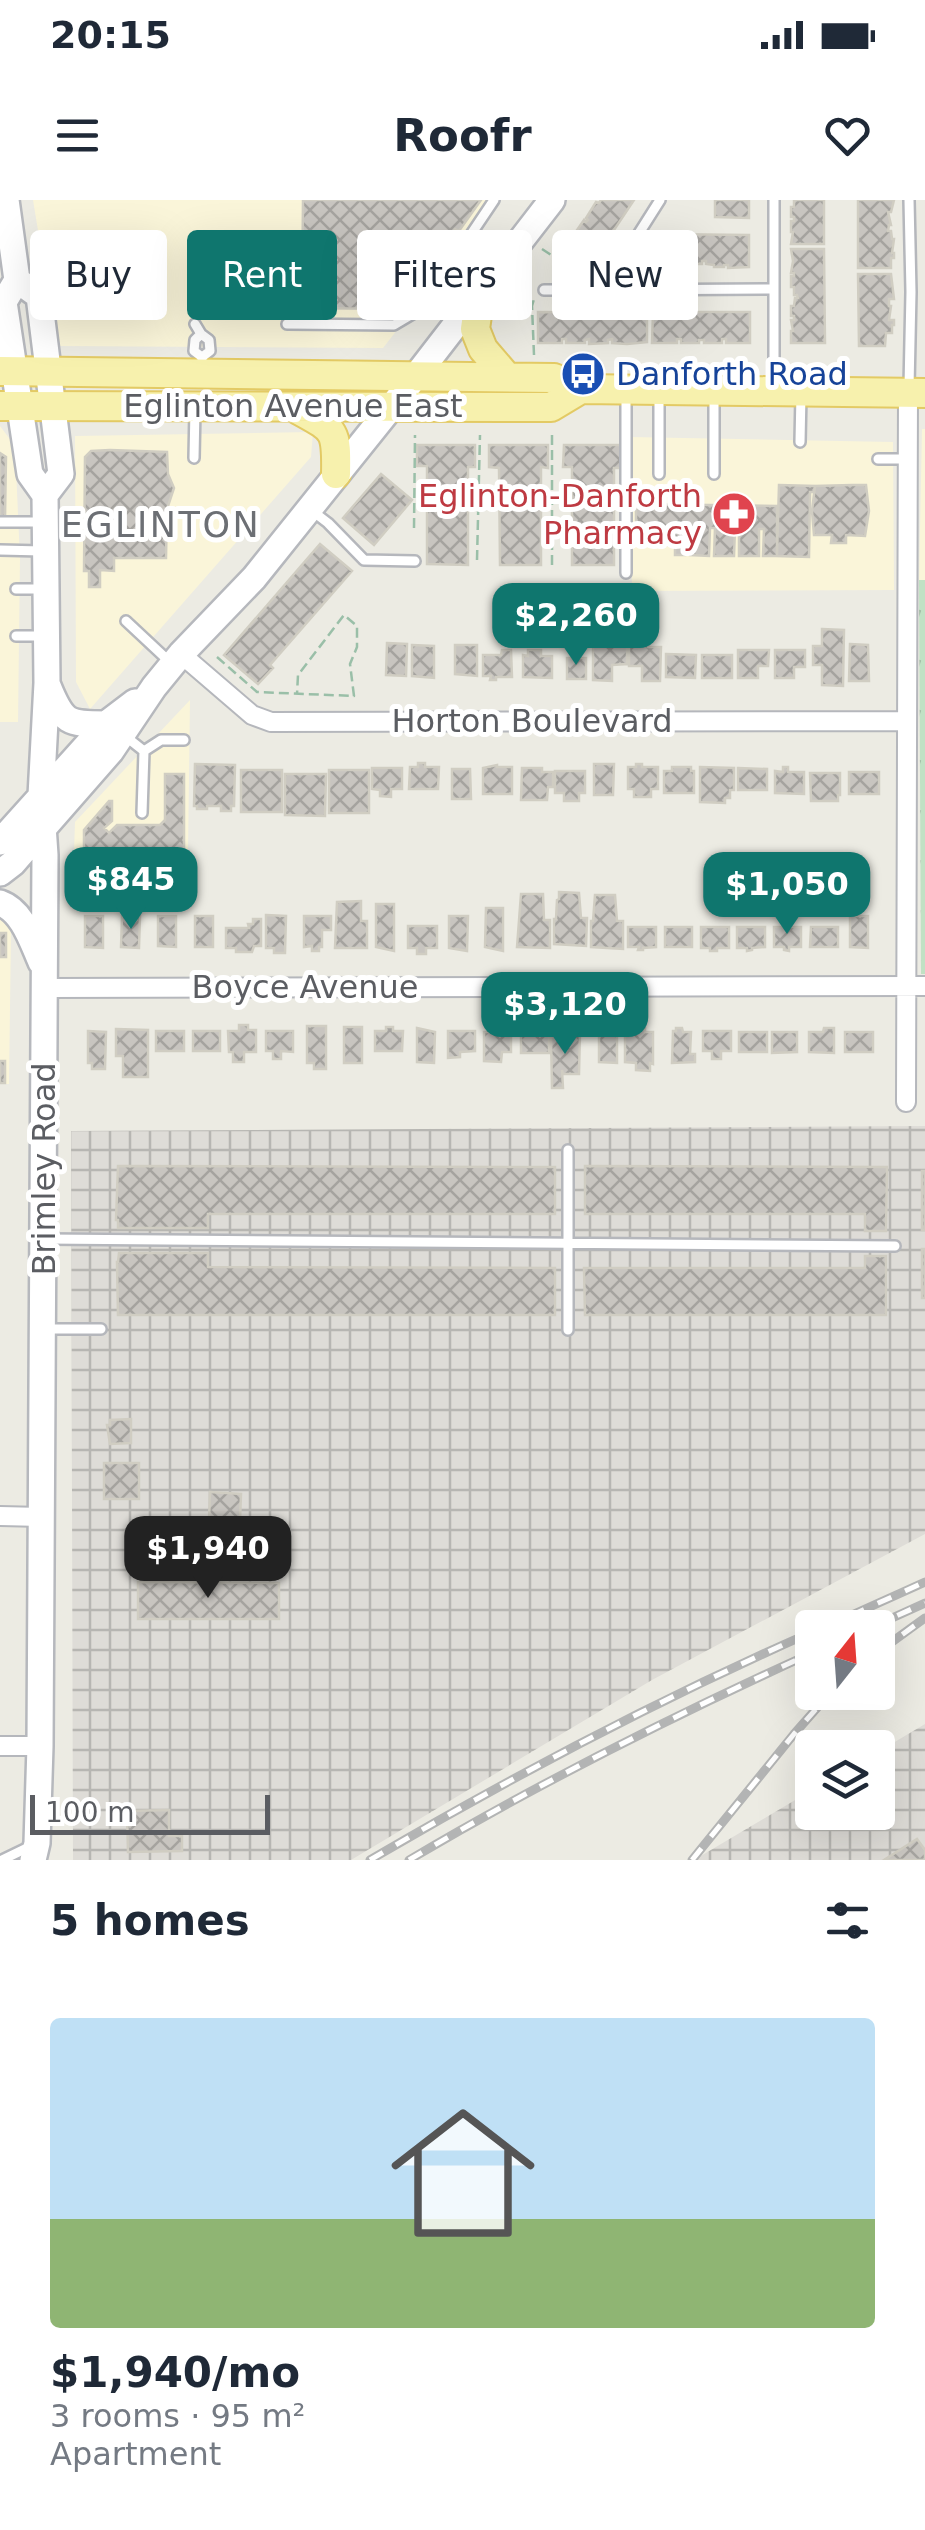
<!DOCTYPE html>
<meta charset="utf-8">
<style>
body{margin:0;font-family:"DejaVu Sans",sans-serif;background:#f6f6f7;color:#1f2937;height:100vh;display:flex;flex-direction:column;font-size:38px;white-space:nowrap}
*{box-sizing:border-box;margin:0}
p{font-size:32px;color:#747a83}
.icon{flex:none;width:55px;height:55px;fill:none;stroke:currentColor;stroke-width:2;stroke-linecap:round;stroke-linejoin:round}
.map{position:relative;height:1660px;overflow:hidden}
.sheet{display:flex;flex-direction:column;background:#fff;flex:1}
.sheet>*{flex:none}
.top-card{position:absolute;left:30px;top:30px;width:865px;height:90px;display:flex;gap:20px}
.needle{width:65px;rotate:17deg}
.buttons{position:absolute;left:795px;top:1410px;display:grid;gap:20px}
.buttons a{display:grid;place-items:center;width:100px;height:100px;border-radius:10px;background:#fff;box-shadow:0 10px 40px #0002;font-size:50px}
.scale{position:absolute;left:30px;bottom:25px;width:240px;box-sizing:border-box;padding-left:10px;border:5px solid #5b5d62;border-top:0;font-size:28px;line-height:35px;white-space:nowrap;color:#5b5d62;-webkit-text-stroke:8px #fff;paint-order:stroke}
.price{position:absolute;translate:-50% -85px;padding:0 22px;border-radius:20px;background:#0f766e;color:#fff;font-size:32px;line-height:65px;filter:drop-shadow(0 2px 5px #0008)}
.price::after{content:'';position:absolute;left:50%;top:60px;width:30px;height:22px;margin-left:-15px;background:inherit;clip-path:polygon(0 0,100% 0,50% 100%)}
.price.on{background:#222;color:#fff}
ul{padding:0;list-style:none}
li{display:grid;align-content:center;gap:20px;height:530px;padding:0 50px}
li span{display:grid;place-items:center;height:310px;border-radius:10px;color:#555}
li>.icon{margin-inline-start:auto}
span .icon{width:180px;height:180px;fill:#fffc;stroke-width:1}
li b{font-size:42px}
h2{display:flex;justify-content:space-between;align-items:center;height:120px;padding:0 50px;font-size:42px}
.tag{padding:0 35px;border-radius:10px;background:#fff;box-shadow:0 10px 40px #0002;font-size:35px;line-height:90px}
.tag.on{background:#0f766e;color:#fff}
.status{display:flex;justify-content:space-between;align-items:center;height:70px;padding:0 50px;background:#fff;direction:ltr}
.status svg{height:28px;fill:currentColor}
header{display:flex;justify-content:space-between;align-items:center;height:130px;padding:0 50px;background:#fff;font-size:45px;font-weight:600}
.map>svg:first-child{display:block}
</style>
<div class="status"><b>20:15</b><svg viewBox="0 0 49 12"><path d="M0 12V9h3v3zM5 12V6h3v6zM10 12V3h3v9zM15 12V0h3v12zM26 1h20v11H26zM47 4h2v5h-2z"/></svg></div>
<header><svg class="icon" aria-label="menu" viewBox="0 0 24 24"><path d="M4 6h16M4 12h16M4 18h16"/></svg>Roofr<svg class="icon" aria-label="heart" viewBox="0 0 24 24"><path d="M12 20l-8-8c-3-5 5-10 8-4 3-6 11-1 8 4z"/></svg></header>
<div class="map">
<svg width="925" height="1660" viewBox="0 0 925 1660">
<defs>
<pattern id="industrial-grid" width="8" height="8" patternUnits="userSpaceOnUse" patternTransform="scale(2.5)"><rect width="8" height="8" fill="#dedcd7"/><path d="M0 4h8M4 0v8" fill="none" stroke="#b7b6b2"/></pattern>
<pattern id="park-tufts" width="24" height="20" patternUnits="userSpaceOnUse" patternTransform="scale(2.5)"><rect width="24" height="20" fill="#c1e1c4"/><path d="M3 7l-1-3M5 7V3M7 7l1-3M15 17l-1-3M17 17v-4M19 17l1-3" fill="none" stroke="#a0baa3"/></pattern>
<pattern id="building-cross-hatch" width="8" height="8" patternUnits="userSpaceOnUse" patternTransform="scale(2.5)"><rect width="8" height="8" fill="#c8c5c0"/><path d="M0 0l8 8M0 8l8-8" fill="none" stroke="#a5a39f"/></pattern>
</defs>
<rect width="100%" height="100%" fill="#ecebe3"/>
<path fill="#faf5d9" d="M33,0H499L383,148L57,146Z
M0,226L15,246L20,359L18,522H0Z
M922,229H925V380H919Z
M313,232L311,257L90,509L76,482L75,236Z
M630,237L893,242L894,390L632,391Z
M190,500L188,654L74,652L75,622Z
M0,717L10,722L11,733L9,884H0Z"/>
<path fill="url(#industrial-grid)" d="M925,926V1334L652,1480L351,1660H73L71,931Z
M925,1524V1660H694L812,1590V1612H878V1552Z"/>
<path fill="url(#park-tufts)" d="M919,380H925V774H921Z"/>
<path fill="url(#building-cross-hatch)" stroke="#d0cdc2" stroke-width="2.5" d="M303,0H481L459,31L455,29L399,109L302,108Z
M601,0H634L584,75L558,58L571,39L574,41L576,38L573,36L584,20L586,22L588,20L586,18L596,2L599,3Z
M715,0H749V18L715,17Z
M794,0H824V44H791L793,32H791V21H794V17H791V7H794Z
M858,0H894L891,12H888L891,25H889L888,31H891L892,39H894L892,53H894V58H891V68H858Z
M659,34L749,35V67L728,68V65H724V67H714V65L706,64V61H702V64H695V68H684V65H680V68L659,67Z
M791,49H824L825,143H791V131H793L791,120H794V116H791V106H794L795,98H798L797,95H794V87H791V76H794V73H791L793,61Z
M858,74H891L894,99H889V106H891L889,120H894V125H892V133H886L885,146H859Z
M538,112L647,113V142L627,144L612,143V139L608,140V143L589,144V139L585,140V143H566V139H562V143H538Z
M653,112H750V143H726V139H722V143H704V140H699V143H681V139H677V143H652Z
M417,245H475V267H468V365L427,364V266H417Z
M489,245H548V268L541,267V365H500L499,268L489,267Z
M564,245H623V268H614V365H572V267H563Z
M110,250L167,252L168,274L174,288L167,309L166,358H114V371L100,370V387H89V371H84L85,257L91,251Z
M0,253L6,257L5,318H0Z
M381,274L412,300L374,345L343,318Z
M779,285L815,286L814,292H810L809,357L777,356Z
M852,285H866L869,311L865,336L846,335V343H831L832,335H814L812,311L815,286Z
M636,304L777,306V356H763L764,329H759V356H739V329L735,328L734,356H714L715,328H710L709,356L690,355V328H685V355H675V345H636Z
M320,344L352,371L270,465L273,468L258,484L224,455Z
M822,429L844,430L843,486L822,485V465H813V446H822Z
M629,436L650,437L648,447H661L660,481H642V466H629Z
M387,443L407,444L406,476L386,475Z
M850,444L868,445L869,481H849Z
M412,445L434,446V478L412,476Z
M455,445H477V476L455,474Z
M593,446L627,447V464L612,465V481L593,480Z
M502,450H511L512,477H496V480H490L491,476H483V455H501Z
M528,450H541V456H552V478L523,477V455L528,456Z
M738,450H769L768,466H758V478H738Z
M775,450H805V467H794V478H775Z
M666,454L696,455L695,478L666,477Z
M702,455H732V478H702Z
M567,458H586V479H567Z
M418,563H425V567H439L438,589H409L410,567H418Z
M195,564L235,565L234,606H231V611H221V606H207V609H197V606H194Z
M594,564H614L613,595H594Z
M636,564H642V567H658V589H651V597H634V589H628V567H636Z
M497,565V567H512V594H483V568Z
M672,567H691V571H694V593H664V571H672Z
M700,567L734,568V590H730V598H725V603L700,602Z
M783,567H788V572H804V594L775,593V571L783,572Z
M372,568H402V589H391V597L380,596V590L372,589Z
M522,568H542V572H553V587H548L547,600H521Z
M738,568L767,569V590H738Z
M452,569H470L471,599H452Z
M241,570H282V612H241Z
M329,570H369V613H329Z
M555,571H585V593H579V601H564V593H555Z
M849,572H879V594H849Z
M810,573H840V595H838V601H811Z
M165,574H184V652H84V630L109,601H112V621L104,628L109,633L117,625H160L165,620Z
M285,574H326L325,616L285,615Z
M559,692L579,693L581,718H587L586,746L554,744V719H556L557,700L559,699Z
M521,694H543L544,720H550V748L517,747Z
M595,695H615L617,721H623V749L591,747V721H593Z
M361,701V721H367V748H335L337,702Z
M376,704H394V751L376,747Z
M486,708H503V751L485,747Z
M266,715L286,716L285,753H274V748H266Z
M85,716H103V748L85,747Z
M122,716H140L139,748L121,747Z
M158,716H176V747L158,746Z
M195,716H213V747H195Z
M304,716H331V730H322V747H319V751H312V746L304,747Z
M449,716H468L467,751L449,748Z
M850,716H868V748L850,747Z
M253,719H261V746H254L252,752H236V748H226V728H249L248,724H253Z
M408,726H437V748H426V754H417V748H408Z
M628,727H656V747L643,748V750H638L639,747H628Z
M665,727H692V747H665Z
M701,727H729V748H717V751H710V748H701Z
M737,727H765V747L752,748V750L747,751V748H737Z
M774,727H801V747H789V751L784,750V747H774Z
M811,727H838V747H810Z
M0,733H6V757H0Z
M239,825H248V830H256V852H244V862H233V852H229L228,831H239Z
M307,826H326V869H314V863H307Z
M344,827H362V863H344Z
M386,827H393V831H403L402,851H375V831H386Z
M417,828L435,832L434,863L417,862Z
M639,828H645V832H653V864L650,863V871L636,870V863L625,862V833H635Z
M676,828H682L683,832H691L690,854H695V862L672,863L673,831H676Z
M824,828H834V853L809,852V832H823Z
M116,829L148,830V877H123V856H116Z
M567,829H572V832H580L579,874H563L562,870L563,888H552L551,837H562V832H567Z
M88,831L106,832L105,869H92V863H88Z
M156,831H184V851H156Z
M193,831H220V851H193Z
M266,831H293V852L281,851V859H273V851H266Z
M448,831H475V851L460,852V857L448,858Z
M521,831H549V853H521Z
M703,831H731V851H721V859H712V851H703Z
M484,832H511V852H502L501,862L484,861Z
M599,832H617V863L599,862Z
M739,832H767V852H739Z
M772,832H797V852L772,853Z
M845,832H873V852H845Z
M0,861H5V883H0Z
M118,966L555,967V1014H208V1028H118V1020H116Z
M585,966L887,967L886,1031H865V1014H585Z
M922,971H925V1030H922Z
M922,1049H925V1098H922Z
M119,1053H208V1067L555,1068V1115H118L117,1062H118Z
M865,1056H886V1115H585L584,1068H865Z
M131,1219V1243L110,1244L107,1225H110V1220Z
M104,1263H139V1299H104Z
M210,1292L241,1294L240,1321L209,1320Z
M138,1382L279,1383V1419H138Z
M169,1610V1636H182V1651L128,1652L127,1611Z
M917,1639L925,1650V1660H884Z"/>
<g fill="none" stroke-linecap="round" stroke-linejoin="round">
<defs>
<path id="lane" d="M660,0L603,90L772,89
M544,90H603
M195,124L201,134L209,140L210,151L202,157
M287,124L394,125L421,109L494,0
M201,134L195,140L194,151L202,157V171
M909,187L911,92L909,0
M774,189V0
M659,193V274
M800,242L801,194
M194,258L195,208
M878,259H909
M714,274V197
M311,310L328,323L364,360L415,361
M0,322H42
M0,350L42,351
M626,373V193
M16,389H43
M126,421L172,464
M16,436H43
M125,536L144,551L142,613
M144,551L161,540H184
M568,950V1130
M46,1039L895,1046
M45,1129H101
M2,1660L31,1646"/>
<path id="street" d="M181,454L252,515L271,522L907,521
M45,788L925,786
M906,902L908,192
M0,1316L42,1317
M0,1546H40"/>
<path id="secondary" d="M6,0L17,80L4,102L30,274L45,295L47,483L41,596L45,655L40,1546L37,1643L33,1660
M17,80L39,96L61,274L45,295
M48,486C63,523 67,524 106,524
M0,642L106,524L135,502
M0,673L13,663L111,551L154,487L181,454L254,378L416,176L552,0
M0,703C23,711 32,742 41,762"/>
<path id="primary" d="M480,94L475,129L483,149L507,177
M0,171L554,178L581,189L925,193
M0,206L551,207L581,189
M297,209C335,230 337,229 336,274"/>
</defs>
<use href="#lane" stroke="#b5b7bc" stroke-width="14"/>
<use href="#street" stroke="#b5b7bc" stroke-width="22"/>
<use href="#secondary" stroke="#b6b8bd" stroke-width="30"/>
<use href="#primary" stroke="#e3ca64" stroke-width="32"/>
<path stroke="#9abfa8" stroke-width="2.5" stroke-dasharray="10 5" stroke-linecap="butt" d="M542,49L585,77
M534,155L532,106L534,99
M414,328L415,235
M477,360L480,235
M552,365V235
M217,457L257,492L354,496L350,464L357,447V426L344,415L298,475L297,494"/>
<use href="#lane" stroke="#fff" stroke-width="9"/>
<use href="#street" stroke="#fff" stroke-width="18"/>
<use href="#secondary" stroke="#fff" stroke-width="25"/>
<use href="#primary" stroke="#f7f1ad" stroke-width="28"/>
<defs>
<path id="rail" d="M823,1428L925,1382
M870,1428L925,1403
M878,1452L925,1418
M370,1660C513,1576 660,1499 812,1432
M409,1660C539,1583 675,1515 812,1453
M692,1660L794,1534L831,1492"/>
</defs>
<use href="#rail" stroke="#b3b4b4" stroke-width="9"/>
<use href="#rail" stroke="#fff" stroke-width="5" stroke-dasharray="15" stroke-linecap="butt"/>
</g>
<defs>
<symbol id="bus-disc" viewBox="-11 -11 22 22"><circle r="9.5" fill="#1a4fb4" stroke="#fff"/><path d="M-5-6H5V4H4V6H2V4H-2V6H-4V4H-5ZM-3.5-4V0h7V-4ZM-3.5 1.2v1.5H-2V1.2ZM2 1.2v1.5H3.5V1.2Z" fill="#fff"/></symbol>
<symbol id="pharmacy-disc" viewBox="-11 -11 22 22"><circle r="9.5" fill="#e0444e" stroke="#fff"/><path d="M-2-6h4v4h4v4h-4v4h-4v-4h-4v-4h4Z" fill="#fff"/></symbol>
</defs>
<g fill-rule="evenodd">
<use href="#bus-disc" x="558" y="149" width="50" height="50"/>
<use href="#pharmacy-disc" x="709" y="289" width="50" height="50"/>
</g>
<g text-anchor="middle" stroke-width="10" stroke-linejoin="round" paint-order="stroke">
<g font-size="32" fill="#164399" stroke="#fff" text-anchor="start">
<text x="616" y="185">Danforth Road</text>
</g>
<g font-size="32" fill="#5b5d62" stroke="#fff">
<text x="293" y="217">Eglinton Avenue East</text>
<text x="532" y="532">Horton Boulevard</text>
<text x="305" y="798">Boyce Avenue</text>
<text transform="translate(44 969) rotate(-90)" y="11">Brimley Road</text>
</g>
<g font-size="32" fill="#be3a42" stroke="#fff" text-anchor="end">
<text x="702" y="307">Eglinton-Danforth<tspan x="702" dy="37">Pharmacy</tspan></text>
</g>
<g font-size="35" letter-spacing="2.5" fill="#6c6f74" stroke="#fff">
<text x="161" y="337">EGLINTON</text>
</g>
</g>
</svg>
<div class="buttons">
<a><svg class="needle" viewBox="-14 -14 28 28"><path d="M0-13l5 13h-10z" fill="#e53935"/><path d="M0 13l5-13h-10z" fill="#747a83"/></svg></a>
<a><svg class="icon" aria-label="layers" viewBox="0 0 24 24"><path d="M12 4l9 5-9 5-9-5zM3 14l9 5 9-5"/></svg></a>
</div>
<div class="scale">100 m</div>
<b class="price" style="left:576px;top:468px">$2,260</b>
<b class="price" style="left:131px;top:732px">$845</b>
<b class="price" style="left:787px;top:737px">$1,050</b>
<b class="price" style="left:565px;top:857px">$3,120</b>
<b class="price on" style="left:208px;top:1401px">$1,940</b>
<div class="top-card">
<a class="tag">Buy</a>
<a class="tag on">Rent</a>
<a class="tag">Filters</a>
<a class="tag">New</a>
</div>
</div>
<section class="sheet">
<h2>5 homes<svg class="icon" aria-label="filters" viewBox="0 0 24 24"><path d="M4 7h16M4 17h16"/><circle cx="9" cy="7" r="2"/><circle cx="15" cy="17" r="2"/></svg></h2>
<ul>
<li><span style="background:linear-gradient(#bfe0f5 65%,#8fb573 0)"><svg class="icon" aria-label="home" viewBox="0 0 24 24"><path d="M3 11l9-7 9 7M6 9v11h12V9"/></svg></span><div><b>$1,940/mo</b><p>3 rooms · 95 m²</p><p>Apartment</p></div></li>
</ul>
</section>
